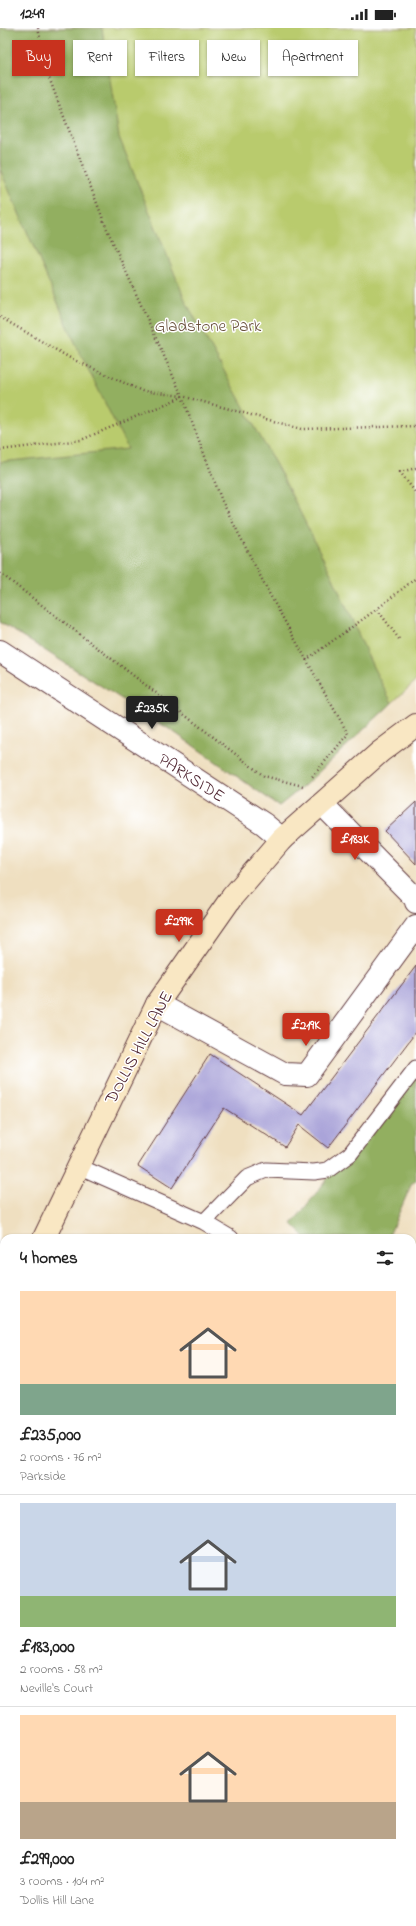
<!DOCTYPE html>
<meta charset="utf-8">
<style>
body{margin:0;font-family:"Indie Flower",sans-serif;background:#f2f2f2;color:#222;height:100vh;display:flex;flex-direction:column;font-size:15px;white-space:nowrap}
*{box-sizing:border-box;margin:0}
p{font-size:13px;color:#767676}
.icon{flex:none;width:22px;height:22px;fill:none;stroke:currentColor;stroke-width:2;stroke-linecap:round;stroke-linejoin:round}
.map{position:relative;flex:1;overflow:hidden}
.sheet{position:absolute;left:0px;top:1206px;width:416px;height:692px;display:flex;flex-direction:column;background:#fff;border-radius:12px 12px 0 0;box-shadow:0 1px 3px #0004}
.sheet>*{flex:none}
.guide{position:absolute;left:12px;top:12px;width:392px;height:36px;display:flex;gap:8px}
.price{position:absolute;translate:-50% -34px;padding:0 9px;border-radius:4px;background:#c8321e;color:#fff;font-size:13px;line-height:26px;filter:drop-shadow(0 1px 2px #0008)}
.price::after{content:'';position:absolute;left:50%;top:24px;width:12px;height:9px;margin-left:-6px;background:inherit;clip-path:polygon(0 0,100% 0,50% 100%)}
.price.current{background:#222;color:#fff}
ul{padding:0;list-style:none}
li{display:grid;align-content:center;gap:8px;height:212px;padding:0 20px}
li+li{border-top:1px solid #e0e0e0}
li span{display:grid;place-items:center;height:124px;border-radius:0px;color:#555}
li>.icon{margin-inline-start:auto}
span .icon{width:72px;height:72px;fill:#fffc;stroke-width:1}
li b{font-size:17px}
h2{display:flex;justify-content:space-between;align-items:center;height:48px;padding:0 20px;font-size:17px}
.chip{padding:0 14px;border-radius:0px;background:#fff;box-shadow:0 1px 3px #0004;font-size:14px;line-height:36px}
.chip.current{background:#c8321e;color:#fff}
.status{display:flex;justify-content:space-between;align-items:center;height:28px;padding:0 20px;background:#fff;direction:ltr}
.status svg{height:11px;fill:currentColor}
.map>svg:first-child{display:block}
</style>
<div class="status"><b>12:49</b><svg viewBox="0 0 49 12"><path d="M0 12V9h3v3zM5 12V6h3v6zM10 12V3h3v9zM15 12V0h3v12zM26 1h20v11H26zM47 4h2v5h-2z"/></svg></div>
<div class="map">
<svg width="416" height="1898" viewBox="0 0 416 1898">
<rect width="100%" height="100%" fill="#fff"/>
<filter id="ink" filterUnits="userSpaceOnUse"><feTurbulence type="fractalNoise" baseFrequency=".025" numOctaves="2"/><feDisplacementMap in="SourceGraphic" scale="8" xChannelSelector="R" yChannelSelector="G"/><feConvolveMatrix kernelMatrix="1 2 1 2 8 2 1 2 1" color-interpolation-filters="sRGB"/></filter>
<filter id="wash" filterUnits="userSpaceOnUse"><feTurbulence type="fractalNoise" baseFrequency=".012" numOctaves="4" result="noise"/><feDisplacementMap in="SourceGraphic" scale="16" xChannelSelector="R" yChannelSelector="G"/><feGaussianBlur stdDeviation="0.9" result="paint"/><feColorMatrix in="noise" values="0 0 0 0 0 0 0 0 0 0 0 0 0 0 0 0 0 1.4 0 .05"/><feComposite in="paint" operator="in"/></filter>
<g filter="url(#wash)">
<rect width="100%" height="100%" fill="#efdfc0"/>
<path fill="#b9cb6d" stroke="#82754c" d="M0,0H416V653L279,778L174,704L0,594Z
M416,1261V1508L412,1505V1265Z"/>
<path fill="#92af60" stroke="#6e6746" d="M0,0H102L119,109L186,274L282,448L333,550L373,639L392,675L304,758L279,778L174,704L0,594V434L128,421L77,319L2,146L0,134Z
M416,1037V1153L412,1155L388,1210H306L292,1196Z
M416,1261V1295L412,1300V1265Z
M412,1399L416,1403V1542L412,1543Z"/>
<g id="blocks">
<path fill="#aaa4d9" d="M416,774V836L385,803Z
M416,938V1004L328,1120L299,1097L285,1119L224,1080L172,1160L138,1138L210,1026L303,1087Z
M416,1220V1233L412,1229V1224Z"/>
</g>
</g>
<g filter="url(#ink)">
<use href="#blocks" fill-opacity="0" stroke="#633c41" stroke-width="1"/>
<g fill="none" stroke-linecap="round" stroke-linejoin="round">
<defs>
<path id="lane" d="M78,1138L204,1194L231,1210
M204,1194L247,1150L266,1142L314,1144L328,1142L350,1126L416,1040
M0,1647L4,1650V1659
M0,1793H1"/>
<path id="street" d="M0,623L264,796L282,811
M322,776L416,871V874
M157,976L285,1046L307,1047L416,898
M0,1677H4
M175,1894L176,1898"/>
<path id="secondary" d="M44,1210L157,976L232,869L282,811L380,724L416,697
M0,1302L4,1294"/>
</defs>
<use href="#lane" stroke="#633c41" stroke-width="17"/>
<use href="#street" stroke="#633c41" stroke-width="24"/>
<use href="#secondary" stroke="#633c41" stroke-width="24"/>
<path stroke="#633c41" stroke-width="2.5" stroke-dasharray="1 3" stroke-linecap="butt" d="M38,0L48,47L106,199L182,368L222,473L270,567L348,706L312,749
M0,289L70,330L142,363L182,368L302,401L416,398
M0,422L81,412L182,369
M416,440L400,444L416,465
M0,545L264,748L303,758
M399,611L377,581L416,550
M306,632L377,581"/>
<use href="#lane" stroke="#fff" stroke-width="15"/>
<use href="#street" stroke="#fff" stroke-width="22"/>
<use href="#secondary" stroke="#f9e7c3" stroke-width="22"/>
</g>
</g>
<g text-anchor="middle" stroke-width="3" stroke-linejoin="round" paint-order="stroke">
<g font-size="17" fill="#6b533f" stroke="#fff">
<text x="208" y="303">Gladstone Park</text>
</g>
<g font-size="17" fill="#4a1f2b" stroke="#fff">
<text transform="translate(192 749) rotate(33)" y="6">PARKSIDE</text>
<text transform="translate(138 1019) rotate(-62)" y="6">DOLLIS HILL LANE</text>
</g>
</g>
</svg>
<b class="price current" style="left:152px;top:702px">£235K</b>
<b class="price" style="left:355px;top:833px">£183K</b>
<b class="price" style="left:179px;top:915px">£299K</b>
<b class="price" style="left:306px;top:1019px">£219K</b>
<div class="guide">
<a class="chip current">Buy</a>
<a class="chip">Rent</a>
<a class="chip">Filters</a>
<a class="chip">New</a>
<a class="chip">Apartment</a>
</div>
<section class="sheet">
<h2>4 homes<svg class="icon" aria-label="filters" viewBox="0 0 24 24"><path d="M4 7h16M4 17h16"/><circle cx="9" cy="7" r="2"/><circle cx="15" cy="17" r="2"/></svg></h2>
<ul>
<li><span style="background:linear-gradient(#ffd9b3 75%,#7fa58c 0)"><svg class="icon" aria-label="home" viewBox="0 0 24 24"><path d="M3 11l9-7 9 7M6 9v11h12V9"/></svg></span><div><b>£235,000</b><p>2 rooms · 76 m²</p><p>Parkside</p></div></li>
<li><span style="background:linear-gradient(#c9d6e8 75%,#8fb573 0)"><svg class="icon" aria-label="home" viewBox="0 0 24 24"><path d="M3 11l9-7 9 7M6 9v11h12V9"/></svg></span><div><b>£183,000</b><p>2 rooms · 58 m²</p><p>Neville's Court</p></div></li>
<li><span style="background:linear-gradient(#ffd9b3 70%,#b9a48a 0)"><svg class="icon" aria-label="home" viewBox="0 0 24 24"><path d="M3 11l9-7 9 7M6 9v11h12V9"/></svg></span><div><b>£299,000</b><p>3 rooms · 104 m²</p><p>Dollis Hill Lane</p></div></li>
</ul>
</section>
</div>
